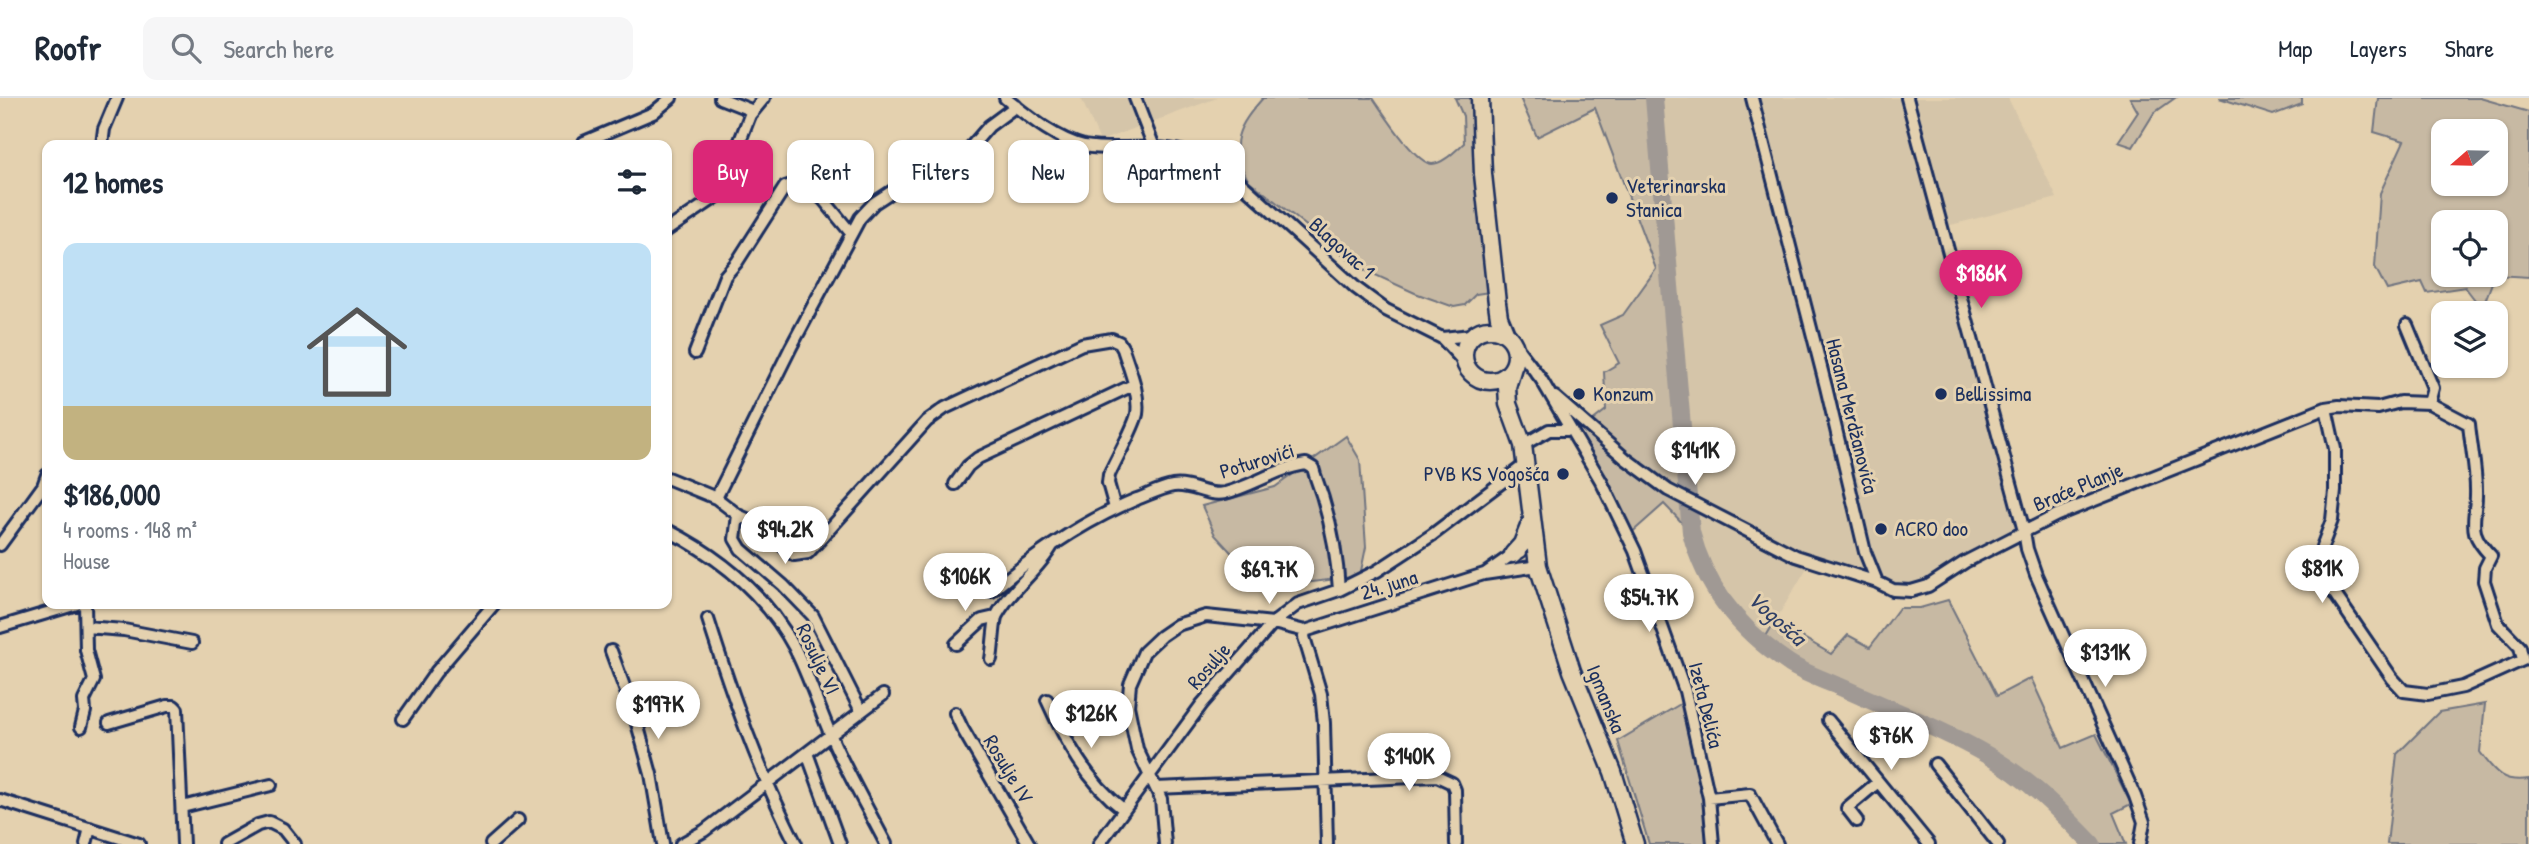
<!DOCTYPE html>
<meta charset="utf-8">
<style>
body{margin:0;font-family:"Patrick Hand",sans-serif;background:#f6f6f7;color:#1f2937;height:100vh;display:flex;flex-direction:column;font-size:26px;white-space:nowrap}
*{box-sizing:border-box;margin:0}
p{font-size:23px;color:#747a83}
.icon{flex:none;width:38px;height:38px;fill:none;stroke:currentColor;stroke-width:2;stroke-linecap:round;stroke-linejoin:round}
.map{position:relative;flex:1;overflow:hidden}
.panel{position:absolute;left:42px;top:42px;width:630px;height:469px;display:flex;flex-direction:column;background:#fff;border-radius:14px;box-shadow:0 2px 5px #0004}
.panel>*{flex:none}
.banner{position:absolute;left:693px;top:42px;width:665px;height:63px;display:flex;gap:14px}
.needle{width:46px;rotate:250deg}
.fabs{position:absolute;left:2431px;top:21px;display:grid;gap:14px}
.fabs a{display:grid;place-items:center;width:77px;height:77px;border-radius:14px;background:#fff;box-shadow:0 2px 5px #0004;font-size:35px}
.price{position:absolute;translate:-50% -60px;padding:0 16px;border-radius:24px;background:#fff;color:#222;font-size:23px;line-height:46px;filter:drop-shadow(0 2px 4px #0008)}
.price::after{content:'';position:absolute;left:50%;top:42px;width:21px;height:16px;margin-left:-10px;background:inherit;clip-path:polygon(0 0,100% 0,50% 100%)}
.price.active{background:#db2777;color:#fff}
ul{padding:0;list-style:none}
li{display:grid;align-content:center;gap:14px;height:371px;padding:0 21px}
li+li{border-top:2px solid #e0e1e3}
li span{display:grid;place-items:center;height:217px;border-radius:14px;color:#555}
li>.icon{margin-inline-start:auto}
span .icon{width:126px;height:126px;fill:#fffc;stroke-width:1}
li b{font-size:30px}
h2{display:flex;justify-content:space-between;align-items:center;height:84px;padding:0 21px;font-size:30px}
.chip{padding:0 24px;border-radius:14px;background:#fff;box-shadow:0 2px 5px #0004;font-size:24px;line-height:63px}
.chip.active{background:#db2777;color:#fff}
header{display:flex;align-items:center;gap:42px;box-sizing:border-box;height:98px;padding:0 35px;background:#fff;border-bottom:2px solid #e0e1e3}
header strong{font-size:33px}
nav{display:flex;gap:38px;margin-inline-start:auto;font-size:24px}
.search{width:490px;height:63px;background:#f6f6f7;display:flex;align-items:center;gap:18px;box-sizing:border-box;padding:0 24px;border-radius:14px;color:#747a83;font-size:26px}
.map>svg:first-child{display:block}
</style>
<header>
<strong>Roofr</strong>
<div class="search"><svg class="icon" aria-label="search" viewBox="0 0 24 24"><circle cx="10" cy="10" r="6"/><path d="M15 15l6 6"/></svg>Search here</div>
<nav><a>Map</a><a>Layers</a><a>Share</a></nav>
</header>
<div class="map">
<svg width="2529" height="746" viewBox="0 0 2529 746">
<rect width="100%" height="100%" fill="#e4d1af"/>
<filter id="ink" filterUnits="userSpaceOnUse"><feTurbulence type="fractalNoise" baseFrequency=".0143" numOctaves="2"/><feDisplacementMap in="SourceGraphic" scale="14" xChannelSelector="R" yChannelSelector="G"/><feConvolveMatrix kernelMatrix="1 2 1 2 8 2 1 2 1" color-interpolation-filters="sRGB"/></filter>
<g filter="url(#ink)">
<path fill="#d5c5a9" d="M1081,0H1217L1100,43Z
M1654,0H2008L2057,100L1943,129L2024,433L1911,493L1811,463L1762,545L1733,517L1705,476L1691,434Z"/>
<path fill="#c7b9a3" stroke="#717480" stroke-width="2" fill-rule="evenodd" d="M1263,0H1373C1383,14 1415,65 1432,66C1443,66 1456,52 1464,45L1463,18L1455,0H1480L1497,193L1476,196L1465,207L1454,209L1415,195L1360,170L1248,82C1227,46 1238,28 1263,0Z
M1520,0H1654L1691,434L1664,406L1628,438L1552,299L1587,327L1606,312L1604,274L1619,265L1600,227L1623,217L1656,171L1595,10L1537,39Z
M2130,0H2175L2154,15L2133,49L2118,44L2138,14Z
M2219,0H2302V6L2273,17Z
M2378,0H2480L2529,14V179L2495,177L2482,211L2465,189L2427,195L2422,184L2387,192L2375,169L2380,95L2404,43L2374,34ZM2443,33H2496V86H2443ZM2443,124H2496V177H2443Z
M1346,338L1360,362L1366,449L1360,478L1264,490L1215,437L1202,408L1275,389Z
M1948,502L1997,598L2031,580L2063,650L2096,636L2131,706L2113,715L2126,746H2092L2059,712L2023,681L1988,657L1947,636L1792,567L1762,545L1775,523L1831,556L1848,537L1870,549L1899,510H1920Z
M1687,602L1712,746H1649L1618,643Z
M2485,606L2480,654C2495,674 2502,685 2529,681V746H2387L2397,656L2439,614Z"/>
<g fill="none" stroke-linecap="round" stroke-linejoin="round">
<path stroke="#a09994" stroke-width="18" d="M1654,0L1691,434C1705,490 1742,534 1790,566C1806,576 1826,583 1843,590C1891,612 1942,631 1987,657C2028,680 2060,713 2092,746"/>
<defs>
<path id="street" d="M720,0L753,13
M1005,0C1028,18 1055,41 1084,48C1106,52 1128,49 1150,50C1176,50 1201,57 1223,69L1356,190L1386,212L1442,240L1472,237
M1135,0L1154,49
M1752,0L1826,289L1865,454L1877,484L1893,492L1911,493L1928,488L1965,464L2057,417L2326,310L2339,308L2378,310L2400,304L2429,305L2469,326C2471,349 2477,374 2476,398C2475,427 2467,433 2491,458L2485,470L2484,483L2498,526L2520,549L2523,562L2463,589L2428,596L2404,593L2392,580L2332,492L2323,462L2322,449L2332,422L2335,393V351L2326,310
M1907,0L2024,433L2027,451L2036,477L2135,698L2144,724L2140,746
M584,44L653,15L671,0
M102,47L104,31L117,0
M667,132L719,97L750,17L764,0
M2407,227L2433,290L2429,305
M1442,240L1465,265
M1511,242L1541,281L1601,383L1635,453L1685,593L1709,700L1713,746
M695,255L725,178L737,164L785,89L794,86H805L823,101L851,135
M1555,299L1626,361L1668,392L1796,458L1877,484
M1523,347L1549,332H1570
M667,380L716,400L738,417L735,441L741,451L783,487L813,518L861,613
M955,386L968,368L978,360L1133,287
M716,400L791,249L860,120L874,105L894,92L956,66L989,28L1016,8
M738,417L754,424L794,457L808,455L927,323L945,310L1082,246L1112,241L1119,244L1123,251C1129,270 1140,295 1137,316C1134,330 1116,361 1109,377L1108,385L1115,410
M667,432C720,459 765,495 794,549C810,580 820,614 835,647C850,680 869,713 886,746
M0,447L43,388L47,377
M1486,475L1513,456L1520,454
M992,493C1037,455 1083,423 1137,401C1148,397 1161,390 1173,388C1191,385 1207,399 1225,395C1253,388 1277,370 1306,366L1313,370L1315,377C1329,414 1337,453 1339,492
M708,521C733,600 759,673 796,746
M0,529L77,506
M86,529L124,532L192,545
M1305,533L1304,539L1321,596L1324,625L1327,746
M956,546L982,522L995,519
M611,553L635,618L651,676L663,746
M991,561C993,552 994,522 997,517C1011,491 1037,474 1052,448
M1047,602C1065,642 1087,684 1123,711
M955,615L962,630L1029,746
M403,621L436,574L494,506
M1828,622L1929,746
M109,625L167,608H174L177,611L183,746
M81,629L85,613L84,602L94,582L86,552L85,506
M807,655L840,746
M1935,666L1998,746
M1156,690L1437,678L1452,685L1455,692L1456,746
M1709,700L1750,696L1777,746
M0,702L139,746
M182,709L271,687
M1857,723L1847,710L1878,684
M86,746L90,730
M224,746L258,727L269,724L283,731L295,746
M491,746L518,722
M681,746L704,733L883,597
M1099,746L1202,606L1273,525L1298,506L1339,492L1377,473L1432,437L1526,366
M1165,746L1161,701L1137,651L1128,608L1130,586L1144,554L1161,538L1177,527L1206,518L1273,525L1305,533L1484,476L1538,468"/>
<path id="primary" d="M1480,0L1483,76L1497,205L1499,219L1506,236
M1464 257a26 26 0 1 1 52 0a26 26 0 1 1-52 0Z
M1513,269L1507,289L1508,306L1523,347L1538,468L1572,573L1613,674L1635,746
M1513,456L1522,446L1530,426"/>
</defs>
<use href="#street" stroke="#1b2f5e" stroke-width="16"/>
<use href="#primary" stroke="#1b2f5e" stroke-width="21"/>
<use href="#street" stroke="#e4d1af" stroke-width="10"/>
<use href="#primary" stroke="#e4d1af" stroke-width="16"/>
</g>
</g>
<g fill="#1b2f5e" stroke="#e4d1af" stroke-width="2.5">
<circle cx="1612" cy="100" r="7"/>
<circle cx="1579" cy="296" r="7"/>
<circle cx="1941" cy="296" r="7"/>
<circle cx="1563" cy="376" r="7"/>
<circle cx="1881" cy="431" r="7"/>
</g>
<g text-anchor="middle" stroke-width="6" stroke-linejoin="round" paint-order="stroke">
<g font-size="21" fill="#1b2f5e" stroke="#e4d1af" text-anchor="start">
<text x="1626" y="95">Veterinarska<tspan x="1626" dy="24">Stanica</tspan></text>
<text x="1593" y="303">Konzum</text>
<text x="1955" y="303">Bellissima</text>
<text x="1549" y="383" text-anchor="end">PVB KS Vogošća</text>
<text x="1895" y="438">ACRO doo</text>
</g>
<g font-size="21" fill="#1b2f5e" stroke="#e4d1af">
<text transform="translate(1342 150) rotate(42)" y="7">Blagovac 1</text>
<text transform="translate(1852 318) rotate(76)" y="7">Hasana Merdžanovića</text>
<text transform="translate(1257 363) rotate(-17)" y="7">Poturovići</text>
<text transform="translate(2078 389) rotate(-23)" y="7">Braće Planje</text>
<text transform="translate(1389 487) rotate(-17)" y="7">24. juna</text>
<text transform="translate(818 561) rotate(65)" y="7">Rosulje VI</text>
<text transform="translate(1209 568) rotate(-49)" y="7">Rosulje</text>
<text transform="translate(1606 601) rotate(68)" y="7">Igmanska</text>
<text transform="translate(1706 607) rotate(76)" y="7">Izeta Delića</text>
<text transform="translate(1008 671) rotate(59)" y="7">Rosulje IV</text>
</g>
<g font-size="23" font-style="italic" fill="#2f3f66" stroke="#e4d1af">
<text transform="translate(1777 520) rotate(42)" y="8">Vogošća</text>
</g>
</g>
</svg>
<div class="fabs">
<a><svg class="needle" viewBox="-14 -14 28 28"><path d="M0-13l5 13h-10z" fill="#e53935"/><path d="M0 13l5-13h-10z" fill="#747a83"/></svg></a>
<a><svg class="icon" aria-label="locate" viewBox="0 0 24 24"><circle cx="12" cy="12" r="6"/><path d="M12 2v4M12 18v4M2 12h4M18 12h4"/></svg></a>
<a><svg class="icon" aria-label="layers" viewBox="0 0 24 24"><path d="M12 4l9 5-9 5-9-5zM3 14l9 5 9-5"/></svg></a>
</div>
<b class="price active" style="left:1981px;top:212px">$186K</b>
<b class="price" style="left:1695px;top:389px">$141K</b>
<b class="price" style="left:785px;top:468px">$94.2K</b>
<b class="price" style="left:2322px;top:507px">$81K</b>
<b class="price" style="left:1269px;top:508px">$69.7K</b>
<b class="price" style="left:965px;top:515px">$106K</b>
<b class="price" style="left:1649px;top:536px">$54.7K</b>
<b class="price" style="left:2105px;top:591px">$131K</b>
<b class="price" style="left:658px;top:643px">$197K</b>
<b class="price" style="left:1091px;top:652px">$126K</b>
<b class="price" style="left:1891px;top:674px">$76K</b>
<b class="price" style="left:1409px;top:695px">$140K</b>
<div class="banner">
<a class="chip active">Buy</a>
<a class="chip">Rent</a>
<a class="chip">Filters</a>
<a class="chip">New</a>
<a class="chip">Apartment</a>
</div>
<section class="panel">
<h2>12 homes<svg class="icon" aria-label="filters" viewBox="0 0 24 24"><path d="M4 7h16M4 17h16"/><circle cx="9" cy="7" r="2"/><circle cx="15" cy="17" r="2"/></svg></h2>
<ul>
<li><span style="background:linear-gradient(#bfe0f5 75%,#c2b280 0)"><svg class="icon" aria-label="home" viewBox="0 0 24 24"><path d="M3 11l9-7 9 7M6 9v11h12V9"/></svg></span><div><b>$186,000</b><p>4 rooms · 148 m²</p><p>House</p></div></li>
</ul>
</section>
</div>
